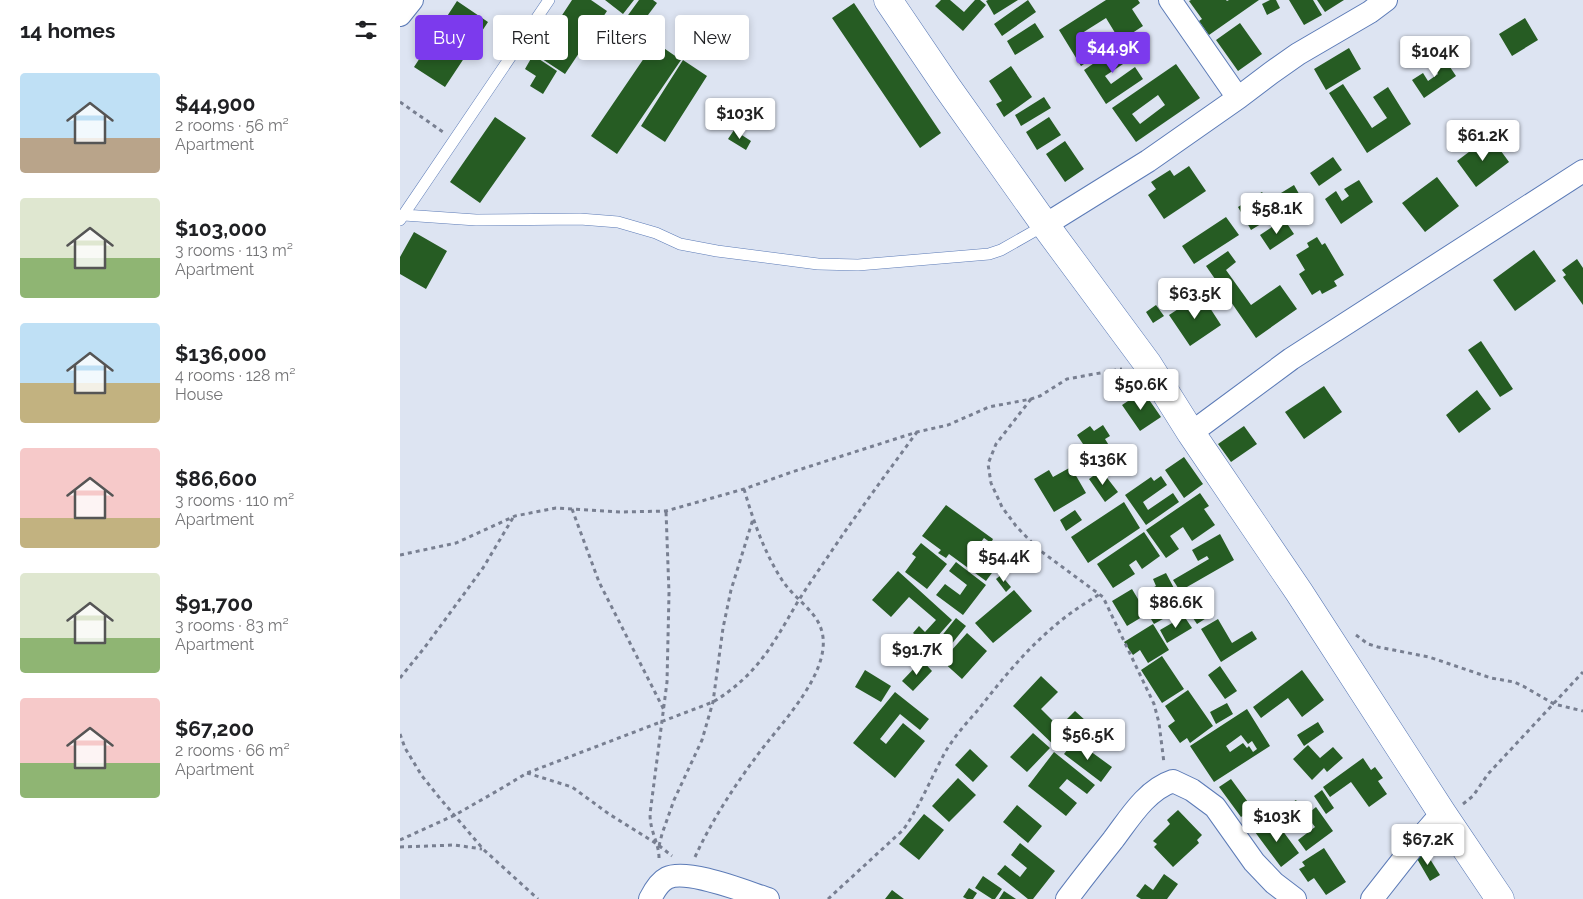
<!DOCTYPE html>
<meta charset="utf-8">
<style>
body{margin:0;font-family:Raleway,sans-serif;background:#f6f6f6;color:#202124;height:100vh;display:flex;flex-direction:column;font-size:19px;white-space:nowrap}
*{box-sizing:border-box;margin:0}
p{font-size:16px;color:#757577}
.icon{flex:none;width:28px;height:28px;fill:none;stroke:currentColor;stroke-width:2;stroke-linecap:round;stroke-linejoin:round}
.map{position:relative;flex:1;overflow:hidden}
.details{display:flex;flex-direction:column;background:#fff;width:400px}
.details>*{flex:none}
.banner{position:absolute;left:15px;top:15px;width:475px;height:45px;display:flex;gap:10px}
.price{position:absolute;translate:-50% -42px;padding:0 11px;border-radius:5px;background:#fff;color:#222;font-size:16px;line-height:32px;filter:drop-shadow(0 1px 2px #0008)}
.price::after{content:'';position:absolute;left:50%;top:30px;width:15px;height:11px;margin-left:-8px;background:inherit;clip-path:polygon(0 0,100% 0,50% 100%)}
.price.active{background:#7c3aed;color:#fff}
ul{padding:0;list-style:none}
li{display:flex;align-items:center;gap:15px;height:125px;padding:0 20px}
li span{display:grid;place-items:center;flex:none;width:140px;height:100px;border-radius:5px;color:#555}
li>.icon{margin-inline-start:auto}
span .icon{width:60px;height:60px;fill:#fffc;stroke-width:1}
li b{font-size:21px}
h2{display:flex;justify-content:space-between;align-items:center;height:60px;padding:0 20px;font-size:21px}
.pill{padding:0 18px;border-radius:5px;background:#fff;box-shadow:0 2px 8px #0003;font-size:18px;line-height:45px}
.pill.active{background:#7c3aed;color:#fff}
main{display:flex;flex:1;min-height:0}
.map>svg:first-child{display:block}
</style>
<main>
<section class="details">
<h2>14 homes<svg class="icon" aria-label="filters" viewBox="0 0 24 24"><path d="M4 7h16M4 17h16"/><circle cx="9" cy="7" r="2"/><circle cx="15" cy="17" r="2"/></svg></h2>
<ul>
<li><span style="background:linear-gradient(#bfe0f5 65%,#b9a48a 0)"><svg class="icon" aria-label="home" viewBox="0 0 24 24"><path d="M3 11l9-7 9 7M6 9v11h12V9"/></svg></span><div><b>$44,900</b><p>2 rooms · 56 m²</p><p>Apartment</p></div></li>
<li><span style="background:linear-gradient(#dfe7d0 60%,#8fb573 0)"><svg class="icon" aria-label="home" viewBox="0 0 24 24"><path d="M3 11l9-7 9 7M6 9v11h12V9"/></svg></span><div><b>$103,000</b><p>3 rooms · 113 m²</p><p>Apartment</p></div></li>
<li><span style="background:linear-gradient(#bfe0f5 60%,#c2b280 0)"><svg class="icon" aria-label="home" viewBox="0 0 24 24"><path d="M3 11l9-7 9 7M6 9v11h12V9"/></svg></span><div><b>$136,000</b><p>4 rooms · 128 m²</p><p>House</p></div></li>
<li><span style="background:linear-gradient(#f6c9c9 70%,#c2b280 0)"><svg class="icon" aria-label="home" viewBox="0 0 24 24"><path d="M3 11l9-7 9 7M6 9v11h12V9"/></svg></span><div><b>$86,600</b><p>3 rooms · 110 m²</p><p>Apartment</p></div></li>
<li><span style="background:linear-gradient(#dfe7d0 65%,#8fb573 0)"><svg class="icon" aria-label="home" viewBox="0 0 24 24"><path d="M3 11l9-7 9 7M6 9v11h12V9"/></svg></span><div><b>$91,700</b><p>3 rooms · 83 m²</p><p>Apartment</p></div></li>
<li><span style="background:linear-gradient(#f6c9c9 65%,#8fb573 0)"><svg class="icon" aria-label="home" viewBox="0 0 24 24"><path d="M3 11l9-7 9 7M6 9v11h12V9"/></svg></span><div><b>$67,200</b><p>2 rooms · 66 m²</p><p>Apartment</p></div></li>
</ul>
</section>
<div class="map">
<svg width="1183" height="899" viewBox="0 0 1183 899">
<rect width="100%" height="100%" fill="#dde4f2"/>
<path fill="#265c23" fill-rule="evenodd" d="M172,0H191L207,11L165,74L136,55Z
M205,0H234L223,14Z
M239,0H253L257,3L236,31L223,22Z
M541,0H550L564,12L575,0H580L586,5L563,31L535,6Z
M588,0H618L594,15L586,1Z
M628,0L636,12L602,36L594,24Z
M706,0H738L740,3L732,9L743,26L720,41L706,18L679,35L686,46L705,33L713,45L681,66L659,30Z
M791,0H826L827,1L829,0H859L809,35L799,21L802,19L789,1Z
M870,0H876L880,8L867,15L862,4Z
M889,0H913L922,15L904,25Z
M917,0H944L925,12Z
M57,1L88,22L45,87L14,67Z
M454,3L541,133L520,148L432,18Z
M1125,18L1138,40L1112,56L1099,34Z
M635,23L644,37L615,55L607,41Z
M840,23L862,54L838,71L816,40Z
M255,42L281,60L217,154L191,136Z
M725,42L735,56L705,76L711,84L735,67L743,79L706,104L684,70Z
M949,48L961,69L926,90L914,69Z
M133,55L157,71L143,94L130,86L136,76L125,69Z
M1042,55L1056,76L1024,98L1012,80L1023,73L1028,81L1038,74L1031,63Z
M283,60L307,76L265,142L241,126Z
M776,64L800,98L736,142L712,108ZM758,95L765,105L740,124L732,114Z
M611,66L632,97L604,117L596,104L602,101L589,81Z
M943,84L972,128L987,118L973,97L988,87L1011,124L967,153L929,93Z
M644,97L651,108L621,126L615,115Z
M95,117L126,138L80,203L50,182Z
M649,117L661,135L637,150L626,132Z
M334,130L351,141L346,150L328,139Z
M1090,136L1109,162L1076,187L1057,161Z
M665,141L684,169L665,182L646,154Z
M933,157L942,170L919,186L910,173Z
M789,166L806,191L764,219L748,195L756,189L751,182L770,170L774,176Z
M1037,177L1059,206L1025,232L1002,203Z
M959,180L973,202L941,224L925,199L936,191L942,201L949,196L944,189Z
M894,185L902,199L851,230L838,207L862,192L868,201Z
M826,217L839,235L794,264L782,246Z
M884,219L894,234L870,250L860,235Z
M14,232L47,251L26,289L0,274V257Z
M917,237L922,245L925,243L944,275L934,281L937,286L922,294L920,290L912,295L899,274L905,270L896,255L909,247L907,243Z
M1134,250L1156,281L1115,311L1093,280Z
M828,251L836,262L826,270L851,305L880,285L897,309L856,338L806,266Z
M1177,259L1183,268V305L1163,277L1166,275L1162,270Z
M801,294L821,325L790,346L769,315Z
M756,305L764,316L753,323L746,312Z
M1081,341L1113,389L1100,397L1068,350Z
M924,386L942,412L904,439L885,412Z
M1077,390L1091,409L1059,433L1046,415Z
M743,391L761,417L740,431L722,405Z
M703,425L710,436L705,439L710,447L697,456L700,460L685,471L672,451L683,444L677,435L690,426L694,431Z
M844,426L857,444L831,462L818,444Z
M784,457L803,484L784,498L765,470Z
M671,467L686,493L654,512L634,479L649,470L653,477Z
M701,470L718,492L705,502L689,479Z
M761,476L767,485L743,502L748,510L773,493L779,502L746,525L725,495L751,477L754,481Z
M800,493L809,506L804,509L815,525L792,541L783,527L770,536L779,549L766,558L746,530Z
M724,502L740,528L688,563L671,537Z
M546,505L593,539L591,543L584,538L571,556L580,562L590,548L603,558L586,581L549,554L546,558L538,553L541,550L522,536Z
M675,510L682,520L666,531L660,520Z
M744,532L760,556L742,569L736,560L729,565L735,574L713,588L697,564Z
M820,534L834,560L780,591L773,580L809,559L807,556L798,561L792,550Z
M521,543L547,564L527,589L505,572L516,557L512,554Z
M556,562L586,585L563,615L536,595L545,584L560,595L567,585L549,571Z
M498,571L552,620L528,647L513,633L519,626L525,632L536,620L509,597L491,617L472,600Z
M766,573L776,592L745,607L739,595L756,586L753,579Z
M601,575L611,587L606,592L596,579Z
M732,589L747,614L727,626L712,601Z
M614,590L632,611L593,643L575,623Z
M794,590L811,615L797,624L780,599Z
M771,601L777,611L754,624L748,614Z
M784,616L792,628L767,643L760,630Z
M556,618L566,626L550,646L540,638Z
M818,619L832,643L852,631L857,639L821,662L801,629Z
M753,624L769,650L748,663L740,650L733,655L724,642Z
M567,633L587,651L562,679L542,661Z
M762,656L784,689L762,703L741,670Z
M522,660L532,671L513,691L502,681Z
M820,666L837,691L825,699L808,675Z
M465,670L491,686L481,702L455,687Z
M902,670L924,700L902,717L888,698L861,718L853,707Z
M641,676L658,692L641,709L659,727L675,711L686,721L659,750L613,706Z
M788,690L813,726L790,743L787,738L780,743L768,726L775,721L765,706Z
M495,692L529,719L520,730L500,714L480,739L486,744L503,723L525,741L495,778L453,743Z
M827,703L833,714L816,724L810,712Z
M847,709L870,746L814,782L790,746ZM841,735L848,744L852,741L857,749L853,752L849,746L847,748L843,743L830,752L826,746Z
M918,722L924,732L904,746L897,735Z
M633,733L650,748L627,772L610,757Z
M675,740L712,767L701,782L664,754Z
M908,745L920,758L933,747L943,758L927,772L924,768L912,780L893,759Z
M570,749L588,766L573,782L555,765Z
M654,752L695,785L687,794L667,779L659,788L677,803L666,816L628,786Z
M963,758L971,770L975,767L983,778L978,781L987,794L969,807L951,782L930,797L923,787Z
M558,778L576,795L549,822L532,806Z
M831,779L853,809L841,817L819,787Z
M922,790L934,808L926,814L914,796Z
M896,800L904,813L886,825L877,812Z
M617,805L642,826L628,843L603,822Z
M916,807L933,831L906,851L898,840L915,827L906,815Z
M778,810L802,835L797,840L799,843L773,867L754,847L757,844L753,841L770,824L767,820Z
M524,814L544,830L519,860L499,844Z
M874,819L899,853L881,867L855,832Z
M620,843L655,871L633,899H628L597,874L605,865L620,877L627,868L611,855Z
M924,848L946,882L926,895L914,878L908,882L899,869L905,866L902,862Z
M1025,851L1040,875L1030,881L1016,857Z
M764,874L778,884L767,899H741L736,896L745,884L753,890Z
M583,876L602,889L595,899H592L575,888Z
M569,888L577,893L573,899H567L563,897Z
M492,890L504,899H485Z
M604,891L616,899H599Z"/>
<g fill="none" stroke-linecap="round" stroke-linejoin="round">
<defs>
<path id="lane" d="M4,215L76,220L180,219L218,222L256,233L280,244L317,251L418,264L458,265L589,254L601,250L645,225
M0,220L149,0"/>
<path id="street" d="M770,0L838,98
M0,15L12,0
M645,225L748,161L838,98L871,73L898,54L970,12L986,0
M791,433L891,359L1183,171
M250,899C254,891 259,882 267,878C287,868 346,892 368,899
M667,899C682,879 697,860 713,840C729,819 746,790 773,781L792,790L815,807L854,862L874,883L895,899
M972,899L1016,843L1042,813"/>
<path id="secondary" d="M488,0L547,87L645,225L747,363L791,433L899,592L1042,813L1100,899"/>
</defs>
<use href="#lane" stroke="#5c7bb7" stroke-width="12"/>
<use href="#street" stroke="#5c7bb7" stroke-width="24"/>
<use href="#secondary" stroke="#5c7bb7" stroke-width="29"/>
<path stroke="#787f91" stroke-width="3" stroke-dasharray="4 4" stroke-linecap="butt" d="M0,102L43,132
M631,399L596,444L588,464L591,483L602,507L616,526L638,549L703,597L754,704L759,723L764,763
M172,509L199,582L264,710
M0,555L56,543L115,516L156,508L220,512L266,511L344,489L392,472L517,432L548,425L589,407L631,399L640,396L667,379L722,369
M956,635L968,644L978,647L1029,657L1091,678L1114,682L1123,686L1154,704L1183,711
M0,678L25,647L83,568L114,516
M0,734L5,748L22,776L38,796L83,849L138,899
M127,773L172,787L209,814L257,844L272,856
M1063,804L1073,796L1088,774L1183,672
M0,840L55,815L97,791L127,773L313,702C357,675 372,646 397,603C407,587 418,571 429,555C457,513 487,473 517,432
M259,846L262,834L274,800L302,740L313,702L323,628L331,590L353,519
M0,847L55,845L82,849
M295,857C311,822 333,788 356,757C378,726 438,668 420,626C414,610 392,596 382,580C364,552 353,520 344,489
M259,858C259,843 250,832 250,814L267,682L269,593L266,511
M428,899L503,830C521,805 532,775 547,749C556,735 567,722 578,710C600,682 623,653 650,630C665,616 682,605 700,594"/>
<use href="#lane" stroke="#fff" stroke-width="11"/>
<use href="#street" stroke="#fff" stroke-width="22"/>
<use href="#secondary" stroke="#fff" stroke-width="28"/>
</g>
</svg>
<b class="price active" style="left:713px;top:74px">$44.9K</b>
<b class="price" style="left:1035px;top:78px">$104K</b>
<b class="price" style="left:340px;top:140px">$103K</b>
<b class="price" style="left:1083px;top:162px">$61.2K</b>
<b class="price" style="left:877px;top:235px">$58.1K</b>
<b class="price" style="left:795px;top:320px">$63.5K</b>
<b class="price" style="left:741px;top:411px">$50.6K</b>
<b class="price" style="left:703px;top:486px">$136K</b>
<b class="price" style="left:604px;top:583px">$54.4K</b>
<b class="price" style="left:776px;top:629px">$86.6K</b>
<b class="price" style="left:517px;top:676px">$91.7K</b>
<b class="price" style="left:688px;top:761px">$56.5K</b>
<b class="price" style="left:877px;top:843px">$103K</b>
<b class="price" style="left:1028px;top:866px">$67.2K</b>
<div class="banner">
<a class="pill active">Buy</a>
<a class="pill">Rent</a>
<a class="pill">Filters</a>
<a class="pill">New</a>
</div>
</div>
</main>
